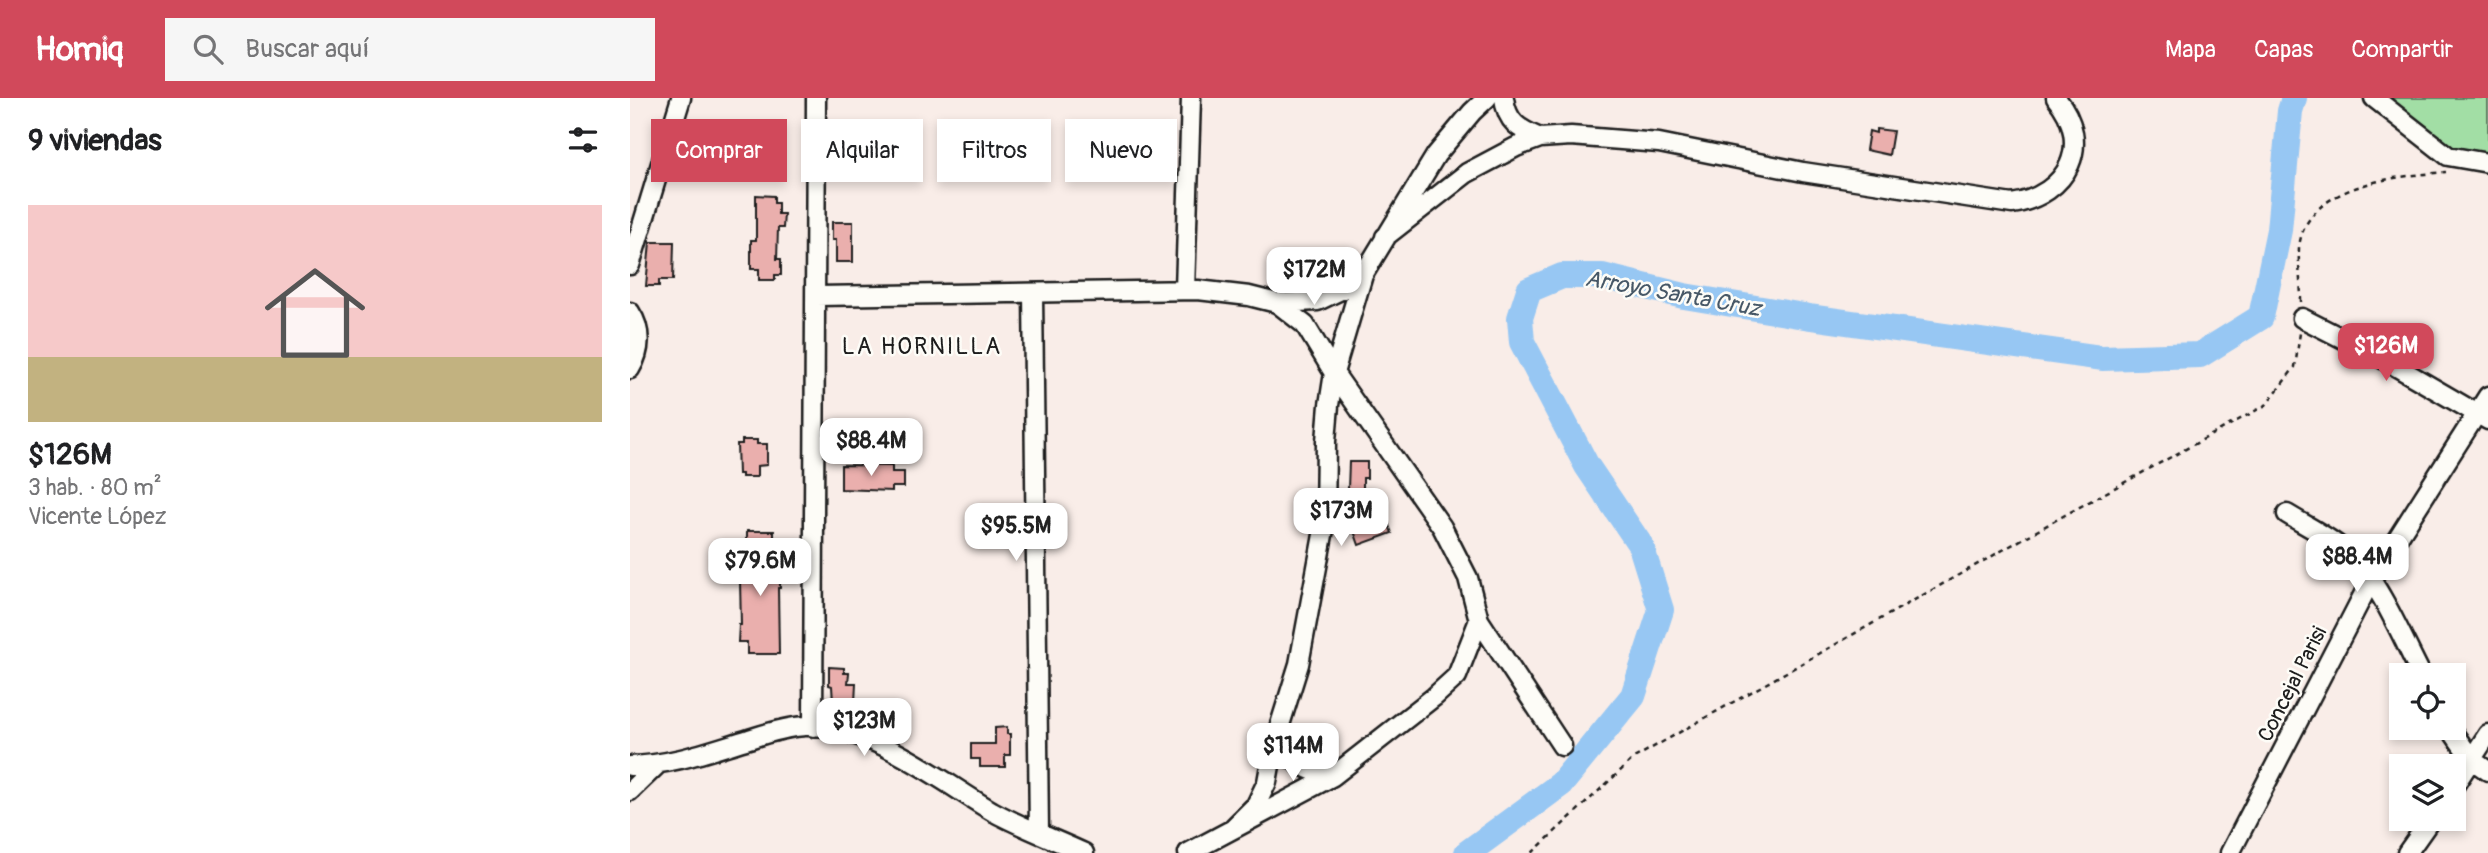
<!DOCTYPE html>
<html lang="es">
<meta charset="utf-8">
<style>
body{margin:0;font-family:Pangolin,sans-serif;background:#f6f6f6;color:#202124;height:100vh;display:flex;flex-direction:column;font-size:26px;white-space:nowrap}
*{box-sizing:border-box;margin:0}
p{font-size:23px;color:#757577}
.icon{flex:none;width:38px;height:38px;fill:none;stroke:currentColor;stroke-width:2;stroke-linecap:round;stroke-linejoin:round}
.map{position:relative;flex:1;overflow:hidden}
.panel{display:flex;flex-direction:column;background:#fff;width:630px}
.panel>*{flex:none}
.top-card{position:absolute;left:21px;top:21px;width:665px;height:63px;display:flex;gap:14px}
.tools{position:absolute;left:1759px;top:565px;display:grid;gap:14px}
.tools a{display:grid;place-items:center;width:77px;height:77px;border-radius:0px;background:#fff;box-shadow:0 4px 10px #0003;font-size:35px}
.price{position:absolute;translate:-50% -60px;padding:0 16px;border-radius:14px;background:#fff;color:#222;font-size:23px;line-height:46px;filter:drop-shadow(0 2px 4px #0008)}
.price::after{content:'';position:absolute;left:50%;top:42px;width:21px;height:16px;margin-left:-10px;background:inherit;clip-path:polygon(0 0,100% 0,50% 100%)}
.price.active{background:#d1495b;color:#fff}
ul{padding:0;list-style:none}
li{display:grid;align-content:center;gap:14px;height:371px;padding:0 28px}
li span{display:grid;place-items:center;height:217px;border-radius:0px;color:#555}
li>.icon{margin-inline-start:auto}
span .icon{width:126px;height:126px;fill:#fffc;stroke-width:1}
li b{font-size:30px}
h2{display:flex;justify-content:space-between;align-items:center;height:84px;padding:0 28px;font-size:30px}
.pill{padding:0 24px;border-radius:0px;background:#fff;box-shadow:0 4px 10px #0003;font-size:24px;line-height:63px}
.pill.active{background:#d1495b;color:#fff}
header{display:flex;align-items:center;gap:42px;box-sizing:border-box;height:98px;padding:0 35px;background:#d1495b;color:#fff}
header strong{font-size:33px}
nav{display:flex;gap:38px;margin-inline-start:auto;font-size:24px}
.search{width:490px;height:63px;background:#f6f6f6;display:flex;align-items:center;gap:18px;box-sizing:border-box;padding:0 24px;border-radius:0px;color:#757577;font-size:26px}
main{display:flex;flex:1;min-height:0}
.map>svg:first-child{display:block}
</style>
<header>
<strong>Homiq</strong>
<div class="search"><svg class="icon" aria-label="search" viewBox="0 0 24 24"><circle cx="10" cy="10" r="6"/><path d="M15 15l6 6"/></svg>Buscar aquí</div>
<nav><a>Mapa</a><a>Capas</a><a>Compartir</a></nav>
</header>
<main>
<section class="panel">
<h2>9 viviendas<svg class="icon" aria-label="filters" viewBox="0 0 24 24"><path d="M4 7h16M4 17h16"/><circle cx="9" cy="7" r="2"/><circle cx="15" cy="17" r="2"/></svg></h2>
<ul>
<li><span style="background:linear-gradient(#f6c9c9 70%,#c2b280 0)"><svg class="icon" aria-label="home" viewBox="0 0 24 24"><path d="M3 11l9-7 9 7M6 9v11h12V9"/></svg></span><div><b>$126M</b><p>3 hab. · 80 m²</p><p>Vicente López</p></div></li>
</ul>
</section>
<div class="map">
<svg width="1858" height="755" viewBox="0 0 1858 755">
<rect width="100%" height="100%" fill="#f9ede8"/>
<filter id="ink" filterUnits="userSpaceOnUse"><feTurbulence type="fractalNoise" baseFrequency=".0143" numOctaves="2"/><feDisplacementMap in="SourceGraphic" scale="14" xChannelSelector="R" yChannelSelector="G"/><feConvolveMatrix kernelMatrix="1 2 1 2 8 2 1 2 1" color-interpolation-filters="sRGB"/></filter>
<g filter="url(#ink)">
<path fill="#a2dea5" stroke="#5f7d60" stroke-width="2" d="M1744,0H1858V65L1818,58Z"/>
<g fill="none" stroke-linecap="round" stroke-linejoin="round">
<path stroke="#97c7f3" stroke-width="26" d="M837,755L931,686L1003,598L1031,512L1011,448L957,368L892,244L890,220L899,192L932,178H972L1054,198L1180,219L1472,260L1570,257L1631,219L1649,132L1660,13L1664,0"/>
</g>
<path fill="#eaafad" stroke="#1c1c1c" stroke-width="2" d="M327,22H363V48H328Z
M1246,31L1263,33L1259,57L1236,52L1239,33L1246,35Z
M126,97L144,98V105H148V116H154L153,130H148L147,161H151V177H145V182H129V171H121V142H126Z
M202,124H223V164H206V142H202Z
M20,144H44L43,182H29V188H16Z
M112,342H127V346H137V367L127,368V379H112V376H108L107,346H112Z
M719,364H737V380H733V391H718Z
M211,367L262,368V374H274V389H262V393L211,391Z
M731,408L739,427L756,420L762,435L729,447L724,433L728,432L720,412Z
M117,433H144V446H142V476H150V490H148L149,556H117V544H108L109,527H111L110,483H120V446H117Z
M199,569L214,570V575H219L218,585H226L225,605L203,604L202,588L199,587Z
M377,629V636H380V657H375V669H350V661H341V646H365V630Z"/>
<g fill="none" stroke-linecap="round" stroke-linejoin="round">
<defs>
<path id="minor" d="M874,0C877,25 889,31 910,40
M1744,0L1818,58L1858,65
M755,139L837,75L886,49L910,40L941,38L1029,45L1173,74L1382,106C1438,97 1464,46 1426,0
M0,167L51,0
M555,192L561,0
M403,195L409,735
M187,198L568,192L619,198L647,205L675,227L704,275L812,429L838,480L849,522L932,648
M647,205L688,203L711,192L733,177
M0,214C12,232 11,253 0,271
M1672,220L1753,261L1858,322
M1657,416C1680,430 1705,442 1724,461C1750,486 1774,544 1792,578
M183,629L186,0
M1820,630L1842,662L1858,673
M644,646C662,662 678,675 703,678
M0,668C42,667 79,653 119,641C137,635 156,629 175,628C242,627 308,681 362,713C391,729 424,741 454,755
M1824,688L1858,636
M0,693L26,668
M604,729L626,707L637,684L644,646L669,566L695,426L696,343L699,307L704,275L733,177L806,57L842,14L857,0
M558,755L703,678L804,599L827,578L849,522
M1600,755L1741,482L1858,298
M1777,755L1801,721"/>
</defs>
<use href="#minor" stroke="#1c1c1c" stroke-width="23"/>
<path stroke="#1c1c1c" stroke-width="2.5" stroke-dasharray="5 5" stroke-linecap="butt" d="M1671,204C1671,186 1668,167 1669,150C1675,86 1767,78 1816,74
M902,755L1004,660L1435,417L1636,307L1665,269L1670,235"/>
<use href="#minor" stroke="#fdfcf7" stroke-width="18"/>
</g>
</g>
<g text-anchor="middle" stroke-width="5" stroke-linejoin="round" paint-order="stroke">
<g font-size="21" fill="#1c1c1c" stroke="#fdfcf7">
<text transform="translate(1662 586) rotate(-63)" y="7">Concejal Parisi</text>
</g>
<g font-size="23" font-style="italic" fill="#475867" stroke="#fdfcf7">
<text transform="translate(1043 195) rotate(10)" y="8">Arroyo Santa Cruz</text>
</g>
<g font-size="23" letter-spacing="2" fill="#1c1c1c" stroke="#fdfcf7">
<text x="292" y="256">LA HORNILLA</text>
</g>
</g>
</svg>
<div class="tools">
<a><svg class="icon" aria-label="locate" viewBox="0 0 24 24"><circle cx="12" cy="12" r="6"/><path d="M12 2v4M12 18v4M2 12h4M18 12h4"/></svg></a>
<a><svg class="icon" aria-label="layers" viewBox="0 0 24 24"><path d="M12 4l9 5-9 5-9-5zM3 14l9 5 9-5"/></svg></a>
</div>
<b class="price" style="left:684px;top:209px">$172M</b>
<b class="price active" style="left:1756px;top:285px">$126M</b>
<b class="price" style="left:241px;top:380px">$88.4M</b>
<b class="price" style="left:711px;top:450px">$173M</b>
<b class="price" style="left:386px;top:465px">$95.5M</b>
<b class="price" style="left:1727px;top:496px">$88.4M</b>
<b class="price" style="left:130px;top:500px">$79.6M</b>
<b class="price" style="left:234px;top:660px">$123M</b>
<b class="price" style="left:663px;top:685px">$114M</b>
<div class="top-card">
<a class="pill active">Comprar</a>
<a class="pill">Alquilar</a>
<a class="pill">Filtros</a>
<a class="pill">Nuevo</a>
</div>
</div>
</main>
